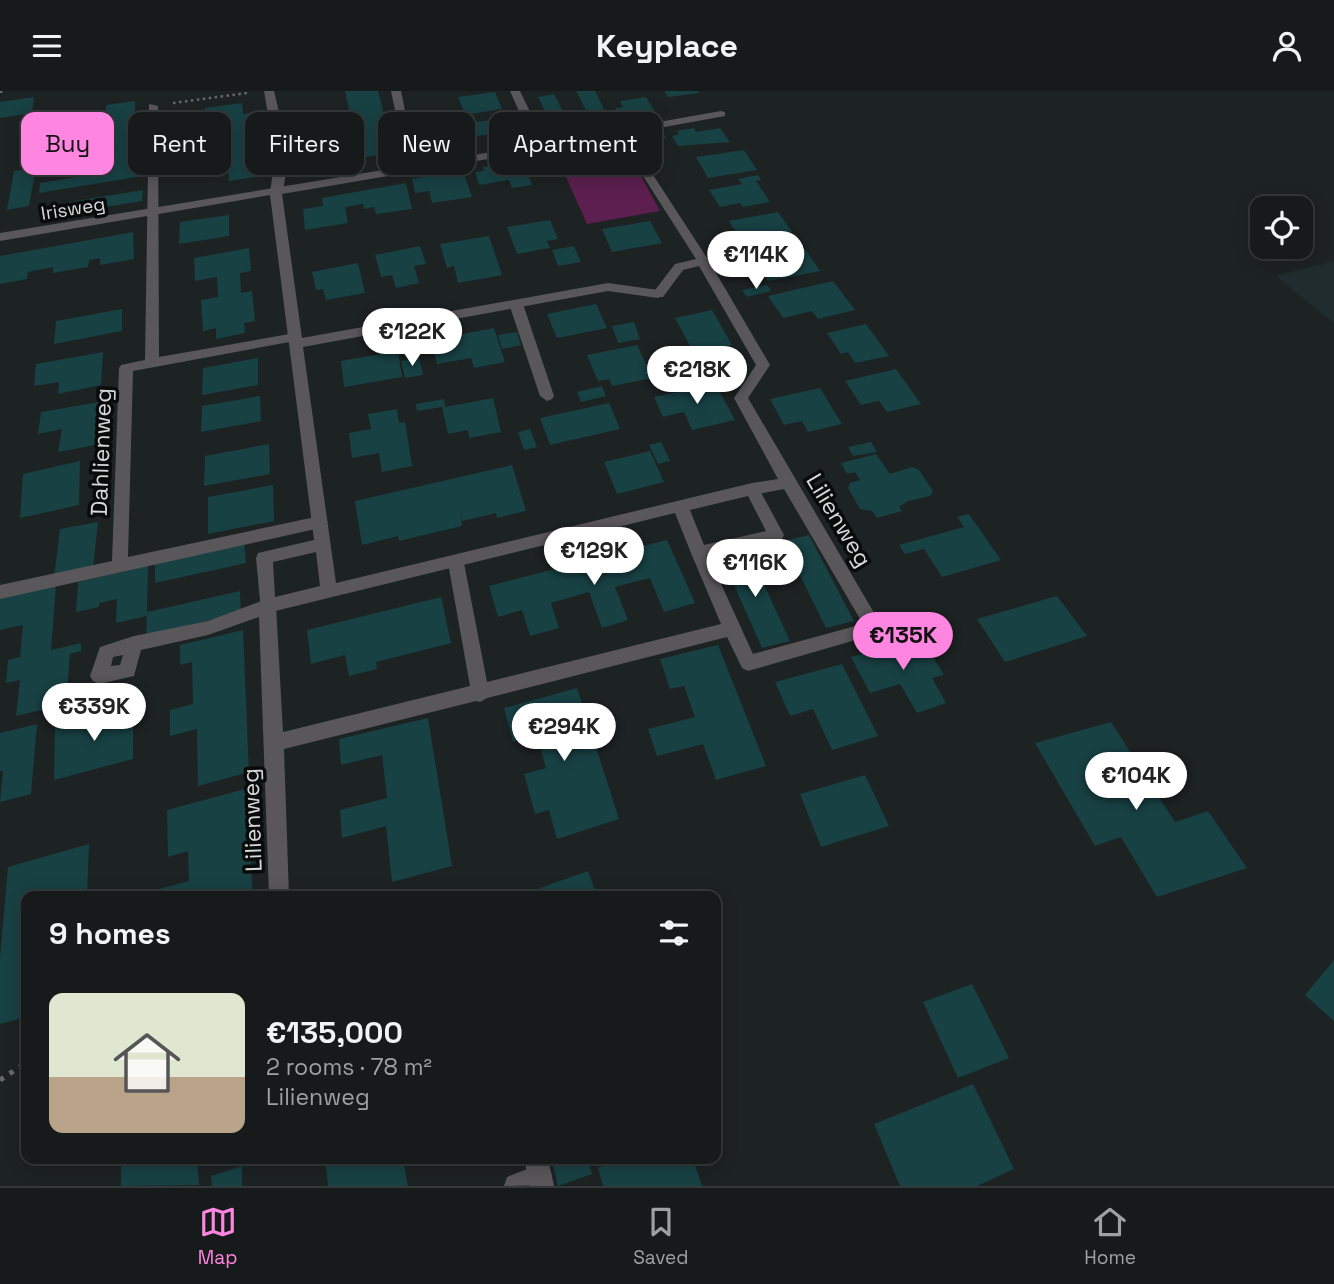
<!DOCTYPE html>
<meta charset="utf-8">
<style>
body{margin:0;font-family:"Space Grotesk",sans-serif;background:#232727;color:#f1f3f6;height:100vh;display:flex;flex-direction:column;font-size:26px;white-space:nowrap}
*{box-sizing:border-box;margin:0}
p{font-size:23px;color:#9ea1a2}
.icon{flex:none;width:38px;height:38px;fill:none;stroke:currentColor;stroke-width:2;stroke-linecap:round;stroke-linejoin:round}
.map{position:relative;flex:1;overflow:hidden}
.panel{position:absolute;left:21px;top:800px;width:700px;height:273px;display:flex;flex-direction:column;background:#161a1a;border-radius:14px;box-shadow:0 4px 18px #0003,0 0 0 2px #353839}
.panel>*{flex:none}
.guide{position:absolute;left:21px;top:21px;width:700px;height:63px;display:flex;gap:14px}
.tools{position:absolute;left:1250px;top:105px;display:grid;gap:14px}
.tools a{display:grid;place-items:center;width:63px;height:63px;border-radius:14px;background:#161a1a;box-shadow:0 4px 18px #0003,0 0 0 2px #353839;font-size:35px}
.price{position:absolute;translate:-50% -60px;padding:0 16px;border-radius:24px;background:#fff;color:#222;font-size:23px;line-height:46px;filter:drop-shadow(0 2px 4px #0008)}
.price::after{content:'';position:absolute;left:50%;top:42px;width:21px;height:16px;margin-left:-10px;background:inherit;clip-path:polygon(0 0,100% 0,50% 100%)}
.price.current{background:#fe85e0;color:#111}
ul{padding:0;list-style:none}
li{display:flex;align-items:center;gap:21px;height:175px;padding:0 28px}
li+li{border-top:2px solid #353839}
li span{display:grid;place-items:center;flex:none;width:196px;height:140px;border-radius:14px;color:#555}
li>.icon{margin-inline-start:auto}
span .icon{width:84px;height:84px;fill:#fffc;stroke-width:1}
li b{font-size:30px}
h2{display:flex;justify-content:space-between;align-items:center;height:84px;padding:0 28px;font-size:30px}
.chip{padding:0 24px;border-radius:14px;background:#161a1a;box-shadow:0 4px 18px #0003,0 0 0 2px #353839;font-size:24px;line-height:63px}
.chip.current{background:#fe85e0;color:#111}
header{display:flex;justify-content:space-between;align-items:center;height:91px;padding:0 28px;background:#161a1a;font-size:32px;font-weight:700}
.menu{display:flex;justify-content:space-around;align-items:center;height:98px;border-top:2px solid #353839;background:#161a1a;font-size:19px;color:#9ea1a2}
.menu a{display:grid;justify-items:center;gap:4px}
.menu .current{color:#fe85e0}
.map>svg:first-child{display:block}
</style>
<header><svg class="icon" aria-label="menu" viewBox="0 0 24 24"><path d="M4 6h16M4 12h16M4 18h16"/></svg>Keyplace<svg class="icon" aria-label="person" viewBox="0 0 24 24"><circle cx="12" cy="8" r="4"/><path d="M4 21q1-7 8-7t8 7"/></svg></header>
<div class="map">
<svg width="1334" height="1095" viewBox="0 0 1334 1095">
<rect width="100%" height="100%" fill="#1d2222"/>
<path fill="#202c2d" d="M1334,170V232L1276,185Z"/>
<path fill="#5d1f4f" d="M635,74L660,120L587,133L566,86Z"/>
<path fill="#184144" d="M345,0H378L394,62L359,67Z
M576,0H595L611,32L594,35Z
M664,0H698L699,2L668,6Z
M495,1L502,18L465,24L458,6Z
M554,3L572,38L555,41L538,6Z
M34,6L32,22L0,27V11Z
M646,6L658,26L623,31L615,17L623,16L620,10Z
M135,10V77L143,75V85L39,102L40,92L107,81L108,52L104,53L106,14Z
M242,12L243,23L256,21L262,85L229,90L225,25L205,28V17Z
M505,27L511,40L457,48L453,34Z
M694,37L696,41L720,37L730,51L678,55L672,45L679,43L677,40Z
M662,40L666,47L650,50L646,42Z
M744,59L757,79L708,87L696,66Z
M523,70L532,94L512,97L509,89L479,94L475,81L484,80L483,76Z
M36,77L29,115L7,119L14,80Z
M463,80L472,106L432,112L429,100L415,102L412,88Z
M758,84L761,89L756,90L770,111L743,116L740,112L720,116L709,99L742,93L738,88Z
M406,92L412,118L376,123L374,116L364,118L363,113L345,116L348,132L305,139L303,118L323,115L322,107Z
M143,99L142,110L68,122L69,111Z
M778,121L792,141L742,150L729,130Z
M229,124V145L179,153L180,131Z
M550,129L558,148L547,150L550,157L517,163L507,136Z
M650,130L662,152L612,161L602,138Z
M133,141L134,168L100,174V167L89,169L88,176L53,182V176L28,181L27,188L0,193V165Z
M489,145L502,184L458,192L454,175L447,177L440,153Z
M738,150L745,162L723,166L716,154Z
M802,154L820,180L768,190L751,163Z
M420,155L426,173L414,175L419,192L396,197L392,184L381,186L375,164Z
M574,155L581,171L558,175L552,159Z
M249,157L251,180L240,182L241,202L252,200L255,230L244,232L245,242L216,248V237L203,240L201,209L218,206L217,186L195,190L194,167Z
M358,172L365,202L326,209L323,198L316,199L312,181Z
M833,190L855,219L818,228L812,220L783,227L768,205Z
M767,194L771,200L747,206L742,199Z
M596,213L607,237L557,247L547,223Z
M122,218V240L54,253L56,230Z
M712,219L732,254L694,262L675,227Z
M634,231L640,248L618,252L612,235Z
M866,233L889,265L855,272L848,261L841,263L827,242Z
M494,237L505,271L474,277L471,267L437,273L431,249Z
M517,241L521,254L502,258L498,244Z
M637,254L653,287L612,295L609,288L598,290L587,264Z
M398,260L402,286L344,296L341,270Z
M103,261L101,294L58,303L59,291L34,295L36,273Z
M258,267V294L202,304L203,277Z
M419,267L423,284L405,287L401,270Z
M896,278L921,313L887,321L879,310L861,314L845,290Z
M715,292L735,329L692,339L684,321L663,326L654,306Z
M602,295L606,305L581,311L577,301Z
M820,297L842,333L808,341L802,330L784,334L770,308Z
M260,305L261,330L201,341L202,315Z
M493,307L501,341L469,347L468,339L448,343L442,316L417,320L416,313L444,308L445,316Z
M105,310L101,353L58,361L62,338L38,343L41,321Z
M609,312L620,338L550,354L540,327Z
M397,318L399,332L405,331L412,375L382,381L379,362L352,367L349,342L371,338L368,323Z
M530,338L537,356L524,359L518,341Z
M661,351L670,370L658,373L649,354Z
M871,351L877,361L853,365L848,356Z
M269,353L270,383L204,395L205,365Z
M650,360L664,391L617,403L604,371Z
M876,363L890,383L912,376L919,379L933,400L930,405L908,410L899,416L902,420L877,427L872,420L860,418L848,397L850,392L860,389L855,381L847,383L841,372Z
M80,370L79,414L20,427L23,383Z
M512,374L526,420L497,427L496,422L462,430L460,422L462,435L399,450L398,445L362,454L355,410Z
M273,394L274,430L208,443V406Z
M969,423L1001,469L942,486L924,458L905,463L899,454L964,436L957,426Z
M98,431L93,478L54,486L60,438Z
M809,444L854,530L826,537L783,450Z
M667,449L695,512L664,521L650,487L615,496L628,529L602,537L589,501L551,512L559,537L530,545L522,519L498,526L489,495Z
M244,452L246,472L155,492V471Z
M748,459L790,550L762,557L721,465Z
M148,475L147,521L240,500L241,522L146,544L147,525L116,532L117,508L99,512V516L76,521L78,491Z
M56,493L51,559L81,552V560L70,563L66,613L16,625L20,589L6,592L8,569L20,566L23,534L0,539V506Z
M1057,505L1087,545L1005,571L977,528Z
M441,506L451,552L376,571L377,578L349,585L345,564L311,573L307,539Z
M243,539L249,681L198,695L197,638L170,645V619L193,613L192,571L180,574V554Z
M920,545L944,584L932,587L946,612L917,622L900,593L870,602L851,566Z
M718,554L766,675L716,689L703,653L657,665L648,638L695,626L684,595L670,598L660,568Z
M842,573L878,645L832,659L813,618L790,625L775,591Z
M577,597L619,728L557,748L549,719L535,723L524,683L546,677L537,645L513,651L504,617Z
M133,616V668L54,689L55,636Z
M428,627L452,775L392,791L386,735L342,747L340,719L387,707L382,664L341,674L339,648Z
M1111,631L1175,731L1208,720L1247,777L1157,806L1121,746L1095,755L1035,652Z
M37,633L31,703L0,711L3,680H0V642Z
M865,684L889,735L821,756L800,703Z
M245,698L253,805H152V800L189,790L188,760L168,766L167,719Z
M89,753L87,805H26V926L0,933V867L8,776Z
M588,780L597,805H527L526,802Z
M1334,869V930L1305,904Z
M972,893L1009,967L958,987L923,911Z
M973,993L1014,1078L977,1095H900L874,1033Z
M121,1068H197L199,1094L121,1095Z
M325,1068H403L408,1095H328Z
M568,1068H588L592,1083L558,1095L553,1074Z
M619,1068H693L702,1095H603L598,1077Z
M242,1075V1095H212L211,1085Z"/>
<g fill="none" stroke-linecap="round" stroke-linejoin="round">
<path stroke="#666a6a" stroke-width="2.5" stroke-dasharray="2.5 3.5" stroke-linecap="butt" d="M0,1L6,0
M173,12L247,2"/>
<path stroke="#666a6a" stroke-width="5" stroke-dasharray="4.5 7" stroke-linecap="butt" d="M0,989L26,972"/>
<path fill="#595759" fill-rule="evenodd" d="M264,0H274C282,34 292,68 282,102L276,106L270,102L275,65Z
M391,0H401L417,79L407,77Z
M510,0H520L547,56L545,58L535,56Z
M149,13L158,15L159,266L295,242L302,246L295,250L133,280L128,466L320,425L328,431L320,437L0,508V494L112,470L119,277L121,274L145,269Z
M721,20L725,21V25L626,43L603,58L644,70L709,170L770,274L748,307L880,532L883,537L880,542L748,580L742,577L727,546L487,607L480,611L476,610L284,658L289,805H269L259,526L208,544L141,559L134,585L99,593L93,590L90,585L100,556L134,545L208,530L267,508L273,510L276,515L283,641L470,595L448,472L450,467H462L464,472L487,591L721,533L691,462L699,456L707,462L753,563L863,533L784,398L752,404L744,398L752,392L778,388L734,307L756,274L699,175L683,179L663,206H653L652,203L675,173L696,168L636,74L588,59L619,38ZM123,564L120,574L111,575L113,566Z
M516,209L523,213L554,305L552,308L547,310L540,305L509,213Z
M524,1068H548L554,1095H530Z"/>
<path fill="#595759" fill-rule="evenodd" d="M541,53L594,56L600,59L594,62L541,59L282,103L302,247L608,192L658,199L664,203L658,207L608,200L303,256L336,492L752,392L757,394L784,444L782,448L699,468L691,462L675,422L267,522L261,520L256,467L258,462L314,449L270,104L0,150V142ZM748,405L766,440L704,454L690,419ZM316,461L320,495L275,506L273,471Z
M540,1073L549,1076L552,1085L549,1094L504,1095L507,1086Z"/>
</g>
<g text-anchor="middle" stroke-width="7" stroke-linejoin="round" paint-order="stroke">
<g font-size="19" fill="#d7dada" stroke="#090b0b">
<text transform="translate(73 117) rotate(-9)" y="7">Irisweg</text>
</g>
<g font-size="23" fill="#d7dada" stroke="#090b0b">
<text transform="translate(101 361) rotate(-88)" y="8">Dahlienweg</text>
<text transform="translate(839 429) rotate(59)" y="8">Lilienweg</text>
<text transform="translate(252 729) rotate(-92)" y="8">Lilienweg</text>
</g>
</g>
</svg>
<div class="tools">
<a><svg class="icon" aria-label="locate" viewBox="0 0 24 24"><circle cx="12" cy="12" r="6"/><path d="M12 2v4M12 18v4M2 12h4M18 12h4"/></svg></a>
</div>
<b class="price" style="left:756px;top:200px">€114K</b>
<b class="price" style="left:412px;top:277px">€122K</b>
<b class="price" style="left:697px;top:315px">€218K</b>
<b class="price" style="left:594px;top:496px">€129K</b>
<b class="price" style="left:755px;top:508px">€116K</b>
<b class="price current" style="left:903px;top:581px">€135K</b>
<b class="price" style="left:94px;top:652px">€339K</b>
<b class="price" style="left:564px;top:672px">€294K</b>
<b class="price" style="left:1136px;top:721px">€104K</b>
<div class="guide">
<a class="chip current">Buy</a>
<a class="chip">Rent</a>
<a class="chip">Filters</a>
<a class="chip">New</a>
<a class="chip">Apartment</a>
</div>
<section class="panel">
<h2>9 homes<svg class="icon" aria-label="filters" viewBox="0 0 24 24"><path d="M4 7h16M4 17h16"/><circle cx="9" cy="7" r="2"/><circle cx="15" cy="17" r="2"/></svg></h2>
<ul>
<li><span style="background:linear-gradient(#dfe7d0 60%,#b9a48a 0)"><svg class="icon" aria-label="home" viewBox="0 0 24 24"><path d="M3 11l9-7 9 7M6 9v11h12V9"/></svg></span><div><b>€135,000</b><p>2 rooms · 78 m²</p><p>Lilienweg</p></div></li>
</ul>
</section>
</div>
<nav class="menu">
<a class="current"><svg class="icon" aria-label="map" viewBox="0 0 24 24"><path d="M3 6l6-2 6 2 6-2v14l-6 2-6-2-6 2zM9 4v14M15 6v14"/></svg>Map</a>
<a><svg class="icon" aria-label="saved" viewBox="0 0 24 24"><path d="M7 4h10v16l-5-4-5 4z"/></svg>Saved</a>
<a><svg class="icon" aria-label="home" viewBox="0 0 24 24"><path d="M3 11l9-7 9 7M6 9v11h12V9"/></svg>Home</a>
</nav>
